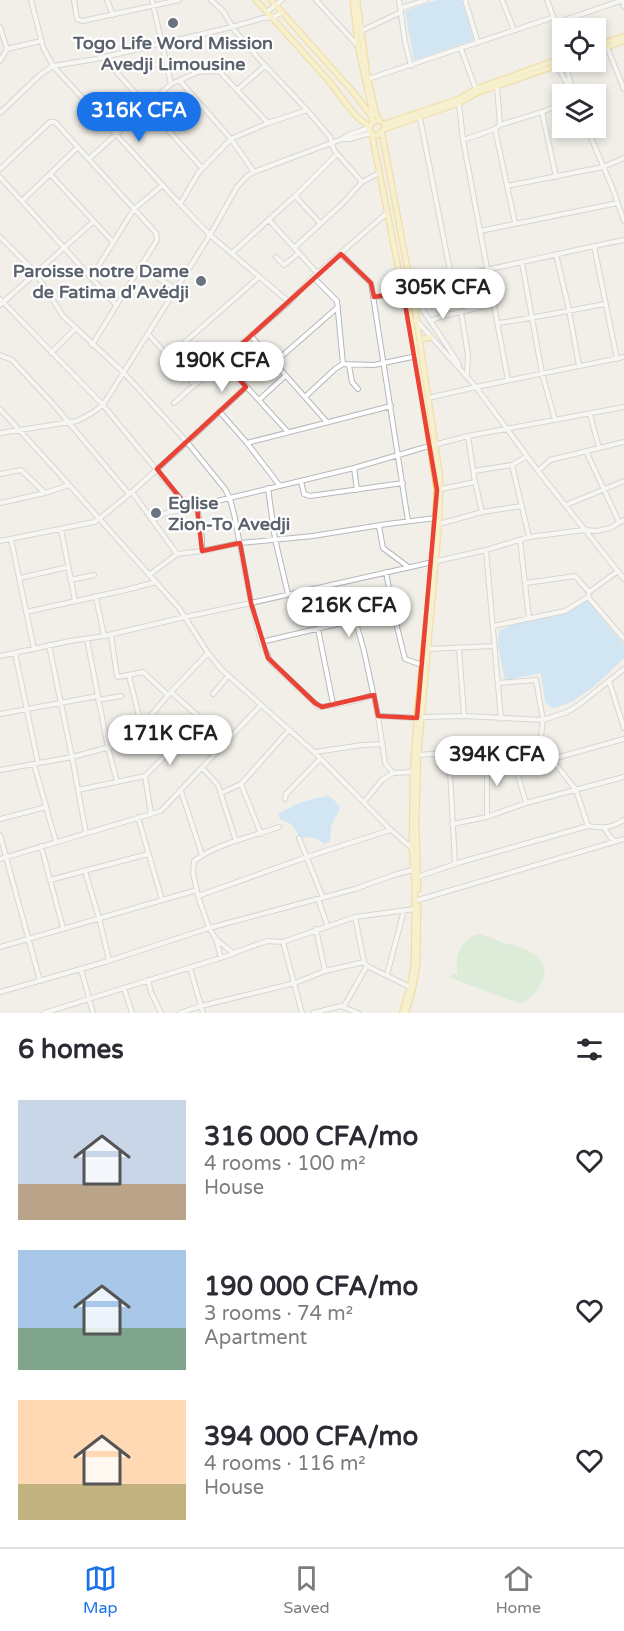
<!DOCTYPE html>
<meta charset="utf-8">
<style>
body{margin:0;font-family:"Varela Round",sans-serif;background:#f7f7f7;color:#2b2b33;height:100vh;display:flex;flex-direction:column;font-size:22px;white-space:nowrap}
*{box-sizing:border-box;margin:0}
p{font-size:20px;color:#7c7c81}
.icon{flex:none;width:33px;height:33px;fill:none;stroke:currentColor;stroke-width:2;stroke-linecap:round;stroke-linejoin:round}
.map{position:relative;height:1013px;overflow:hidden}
.sheet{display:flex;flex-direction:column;background:#fff;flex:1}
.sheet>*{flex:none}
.buttons{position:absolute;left:552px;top:18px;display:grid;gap:12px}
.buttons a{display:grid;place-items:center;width:54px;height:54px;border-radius:0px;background:#fff;box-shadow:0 3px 9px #0003;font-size:30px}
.price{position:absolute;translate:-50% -51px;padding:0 14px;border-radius:21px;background:#fff;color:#222;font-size:20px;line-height:39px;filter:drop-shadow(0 2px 3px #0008)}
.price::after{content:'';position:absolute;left:50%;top:36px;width:18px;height:14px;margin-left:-9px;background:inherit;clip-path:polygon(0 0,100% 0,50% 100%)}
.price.active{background:#1a73e8;color:#fff}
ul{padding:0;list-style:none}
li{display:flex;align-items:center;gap:18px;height:150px;padding:0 18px}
li span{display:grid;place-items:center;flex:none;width:168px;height:120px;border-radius:0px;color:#555}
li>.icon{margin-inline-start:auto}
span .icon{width:72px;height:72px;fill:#fffc;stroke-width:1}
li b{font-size:26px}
h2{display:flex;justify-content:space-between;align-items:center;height:72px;padding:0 18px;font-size:26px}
.tabs{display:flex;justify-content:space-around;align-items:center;height:84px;border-top:2px solid #e1e1e2;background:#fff;font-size:16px;color:#7c7c81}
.tabs a{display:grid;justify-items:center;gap:3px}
.tabs .active{color:#1a73e8}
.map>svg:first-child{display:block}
</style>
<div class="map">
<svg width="624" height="1013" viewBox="0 0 624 1013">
<rect width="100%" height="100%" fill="#f1efe8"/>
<path fill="#c5e8c5" d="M477,934C486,935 495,940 504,943C514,946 527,948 535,955C556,971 538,994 521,1004L451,978L452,973L458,975C454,957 459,942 477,934Z"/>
<path fill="#aadaff" d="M437,0H462L474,40L414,60L405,11Z
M587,600L624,645V658C604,677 581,703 552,708L545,702L541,673L505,680L498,645L499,631L509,626L529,620L565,614Z
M329,796L335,801L340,808L331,826L330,841L325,844C316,838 311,836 301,838L291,824L280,819L278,814C298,802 308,800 329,796Z"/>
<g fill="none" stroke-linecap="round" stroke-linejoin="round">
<defs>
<path id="minor" d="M31,0L43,47L53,66L180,204L210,235L289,302
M74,0L77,19L82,21L179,0
M107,0L113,15
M152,0L171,84
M211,0L223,11L235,31L260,60L307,110L330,137L334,150L362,182
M316,0L358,46
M399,0L405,42L411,66
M465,0L478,43
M502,0L514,30
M547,0L562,41
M622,0L624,6
M401,8L426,0
M267,12L282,0
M556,23L623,0
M0,27L7,49L0,61
M361,31L401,12
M607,47L624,89
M7,49L41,41
M461,49L477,92
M103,57L202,168
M564,62C569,74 570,84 574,94
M557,65L566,82L570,84
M368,79L554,17
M180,81L231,139L254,172
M497,86L500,125
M237,90L265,66
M459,103L463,140L508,380
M542,112L556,177
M0,113L41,74L53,66L96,59L232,27L263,18L274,17L282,12
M420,118L451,276
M587,128L612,187L624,221
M495,129L515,223
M343,139H349L371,133
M463,140L495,129L500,125L542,112L562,104
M89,159L171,84L198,72L213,71L220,72L268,123
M0,169L50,122H55L156,233L157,240L92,345
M50,174L113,242
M0,177L116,305
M507,186L603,167L624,158
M295,196L320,223
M22,201L78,147
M180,204L199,172L231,139L268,123L307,110
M269,220L318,274
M480,231L618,203
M0,237L35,272L63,316L124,373L187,442L225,489L230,499L234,514L251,603L261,642L271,662L318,706L322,707L349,702L374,695
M594,246L617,359
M294,248L343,203L362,182L379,173
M232,253L295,196L337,154
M341,254L371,283L408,521
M556,254L569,310L579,366
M276,257L284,265L299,253
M522,263L542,373L555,420
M140,267L176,289
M313,277L337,301L343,364
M91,278L134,209L163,185
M410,284C482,273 553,254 624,240
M414,296C428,319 445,341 459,365
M374,297L403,292
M0,299L103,405L188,508
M0,305L94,221
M461,312L468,355L467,375
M416,320L476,387L538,471L624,579
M430,321L443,316L494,304
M498,323C535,318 570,310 606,304
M148,334L195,385
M251,336L326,421
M51,353L75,329
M0,355L12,360L54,405L129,494
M168,357L259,277
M223,361L288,432
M274,363L338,307
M349,365L352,382L358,389
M305,397L335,369L343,364L374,365L417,356
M428,398L476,387L624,357
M259,400L285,376
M174,403L289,302L313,277L387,213
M0,409L54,468L179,608L208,653L221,669L314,752L391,830L412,848
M219,411L247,443L280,486
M590,414L599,448
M0,433L77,421L92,413L103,405L210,235L237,187L247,176L254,172L342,139L348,135L369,128
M468,436L475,482L482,512
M247,443L391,406
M586,451L619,522
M527,456L512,465L529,537
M354,468L357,490
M474,471L511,465
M538,471L550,460L624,442
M0,474L21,470L45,493
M301,481L304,494L310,496L403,483
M268,488L275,539L288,594
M441,489L475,482
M132,492L177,554L202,551L240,543L313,536L387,524L436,518
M0,503L45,493L69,485
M566,505L624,481
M197,507L202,539V551
M153,520L163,514L354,468L422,448L468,436L624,407
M439,524L482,512L522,506
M379,526L383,548L407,566
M61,529L75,601
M11,539L34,649
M520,540L529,618
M0,541L94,522L99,519L132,492L187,442L246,387
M486,550L501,719
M149,575L177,554
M20,578L68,567
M70,580L94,575
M526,583L575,576L589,592
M96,597L104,636
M588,597L624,639
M393,611L405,659L422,665
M26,612L126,590L156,582
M355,619L364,651L378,716L385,763L393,773
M493,626L565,611L588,597L589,592L618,571
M318,629L333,704
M111,635L117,676L118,677L143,672L168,695
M87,639L108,748L117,782
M261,642L393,611L386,572
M49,645L72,757L86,833
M459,648L464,716
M428,649L494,646
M15,653L38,763
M0,656L70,641L104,636L185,617L251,603L486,550L529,537L584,530L597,531L610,528L624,520
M129,676L141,724
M609,681L624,728
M499,683L536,680L543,720L540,744L576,790L588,826
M213,694L228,676
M98,700L121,696
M0,714L98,696
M378,716L417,718
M199,717L227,742
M421,717L464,716L543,720L567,712L580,704L624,669
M315,752L362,745L383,744
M449,753L455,864
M418,755L449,753L509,757L514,762L526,803
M552,759L624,739
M514,762L517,755L540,744
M34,764L56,842
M203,769L218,785L236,841
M0,770L72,757L129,742L168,695L208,653
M145,776L151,814
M241,784L261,834
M78,790L145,776L173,748L199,717L171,692
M181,791L202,855
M221,793L241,784L289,730
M285,799L286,794L320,759
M364,802L382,780L393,773L413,772
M138,817L162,900
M487,817V756
M0,819L46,807
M452,824L487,817L526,803L624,777
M605,829L610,837L615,841
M0,835L40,981
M299,838L323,898
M41,846L63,928
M0,859L161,811L260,706
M85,871L99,918L109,960
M417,877L461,862L588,826C604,828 609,829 624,820
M50,880L148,854
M198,896L307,857L390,830
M318,899L327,925
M418,900L624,839
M355,917L364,962
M316,929L325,971
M216,939L233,953L267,941L283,942L355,917L415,909
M283,942L302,1013
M0,947L197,890
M221,958L216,939L209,928L198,896L193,873L194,861C218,843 251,837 279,827
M190,968L203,1013
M81,969L93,1013
M387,975L404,910
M148,980L151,992L161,1013
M124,988L132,1013
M0,992L105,962L209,928L355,889L394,875L416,869
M344,1006L367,966
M44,1013L233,954
M180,1013L201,1006L295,983L325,971L364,962L367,966L410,987
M313,1013L341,1006L358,1013"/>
<path id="major" d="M256,0C280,27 305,54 329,81C339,93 356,121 370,126
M271,0L353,92L370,114L373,122
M353,0L358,46L373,115
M357,0L367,74L376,114L380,121
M596,46L624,36
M596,51L624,41
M379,120L373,122L369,128L372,135L403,292L411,321L437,490L434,546L417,718L413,772L412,848L415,889L414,964L410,987L402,1013
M384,124L459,99L476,89L562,58
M382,133L415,309L440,478L439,524L418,755L416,822L418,889
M372,135H378L384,129L459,103L477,93L566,62
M419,343L423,339L431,337
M406,1013L413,988L417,965L418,906"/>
</defs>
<use href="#minor" stroke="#b5b8bc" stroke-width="6"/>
<use href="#major" stroke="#f2c960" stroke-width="7"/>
<use href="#minor" stroke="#fff" stroke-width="4"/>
<use href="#major" stroke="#fff2af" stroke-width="4.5"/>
</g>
<path d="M0 0H624V1013H0ZM341,254L371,283L374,297L403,292L437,490L417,718L378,716L374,695L322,707L315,703L268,658L251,603L240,543L202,551L197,507L189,509L157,469L246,387L223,361Z" fill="#f1efe8" fill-opacity=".55" fill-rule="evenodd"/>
<path fill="none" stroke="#ea4335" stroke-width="4.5" stroke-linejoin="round" d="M341,254L371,283L374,297L403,292L437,490L417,718L378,716L374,695L322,707L315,703L268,658L251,603L240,543L202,551L197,507L189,509L157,469L246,387L223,361Z"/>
<g fill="#6b7280" stroke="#fff" stroke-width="2">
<circle cx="173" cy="23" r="6"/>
<circle cx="201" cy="281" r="6"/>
<circle cx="156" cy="513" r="6"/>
</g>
<g text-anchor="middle" stroke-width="4.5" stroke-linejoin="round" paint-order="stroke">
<g font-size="18" font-weight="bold" fill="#5b616d" stroke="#fff">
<text x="173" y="49">Togo Life Word Mission<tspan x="173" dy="21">Avedji Limousine</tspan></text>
<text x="189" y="277" text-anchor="end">Paroisse notre Dame<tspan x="189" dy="21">de Fatima d'Avédji</tspan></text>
<text x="168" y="509" text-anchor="start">Eglise<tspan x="168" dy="21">Zion-To Avedji</tspan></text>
</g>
</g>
</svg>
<div class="buttons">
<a><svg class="icon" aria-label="locate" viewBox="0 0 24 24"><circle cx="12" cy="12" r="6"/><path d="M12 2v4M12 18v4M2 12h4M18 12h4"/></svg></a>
<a><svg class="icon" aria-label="layers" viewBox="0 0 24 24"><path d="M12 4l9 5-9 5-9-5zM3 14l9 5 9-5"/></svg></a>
</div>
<b class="price active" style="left:139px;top:143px">316K CFA</b>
<b class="price" style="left:443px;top:320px">305K CFA</b>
<b class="price" style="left:222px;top:393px">190K CFA</b>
<b class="price" style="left:349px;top:638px">216K CFA</b>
<b class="price" style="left:170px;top:766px">171K CFA</b>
<b class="price" style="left:497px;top:787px">394K CFA</b>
</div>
<section class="sheet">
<h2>6 homes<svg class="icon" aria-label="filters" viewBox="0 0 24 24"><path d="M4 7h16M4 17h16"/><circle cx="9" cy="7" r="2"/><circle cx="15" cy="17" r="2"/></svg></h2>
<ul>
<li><span style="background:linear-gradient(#c9d6e8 70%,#b9a48a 0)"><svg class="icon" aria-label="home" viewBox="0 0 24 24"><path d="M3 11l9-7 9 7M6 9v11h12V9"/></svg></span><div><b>316 000 CFA/mo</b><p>4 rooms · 100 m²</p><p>House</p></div><svg class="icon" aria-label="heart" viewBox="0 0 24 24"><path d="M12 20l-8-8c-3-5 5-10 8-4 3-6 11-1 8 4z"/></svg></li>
<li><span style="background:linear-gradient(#a9c7e8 65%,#7fa58c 0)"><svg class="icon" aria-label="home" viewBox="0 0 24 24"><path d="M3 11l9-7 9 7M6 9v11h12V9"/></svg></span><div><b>190 000 CFA/mo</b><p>3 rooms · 74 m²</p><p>Apartment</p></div><svg class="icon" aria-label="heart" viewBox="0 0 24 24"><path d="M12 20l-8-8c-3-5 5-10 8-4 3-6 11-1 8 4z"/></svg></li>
<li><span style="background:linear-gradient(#ffd9b3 70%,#c2b280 0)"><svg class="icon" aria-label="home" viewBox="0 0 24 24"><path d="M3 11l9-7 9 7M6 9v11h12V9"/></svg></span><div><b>394 000 CFA/mo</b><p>4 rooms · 116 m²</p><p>House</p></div><svg class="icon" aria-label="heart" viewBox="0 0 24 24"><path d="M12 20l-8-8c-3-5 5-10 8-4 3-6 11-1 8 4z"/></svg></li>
</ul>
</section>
<nav class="tabs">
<a class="active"><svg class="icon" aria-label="map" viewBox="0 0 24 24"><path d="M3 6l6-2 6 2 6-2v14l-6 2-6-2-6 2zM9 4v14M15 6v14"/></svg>Map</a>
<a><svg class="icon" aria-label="saved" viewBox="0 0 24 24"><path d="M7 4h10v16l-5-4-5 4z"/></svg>Saved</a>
<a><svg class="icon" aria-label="home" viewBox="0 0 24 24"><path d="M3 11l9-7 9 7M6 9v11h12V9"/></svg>Home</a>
</nav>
